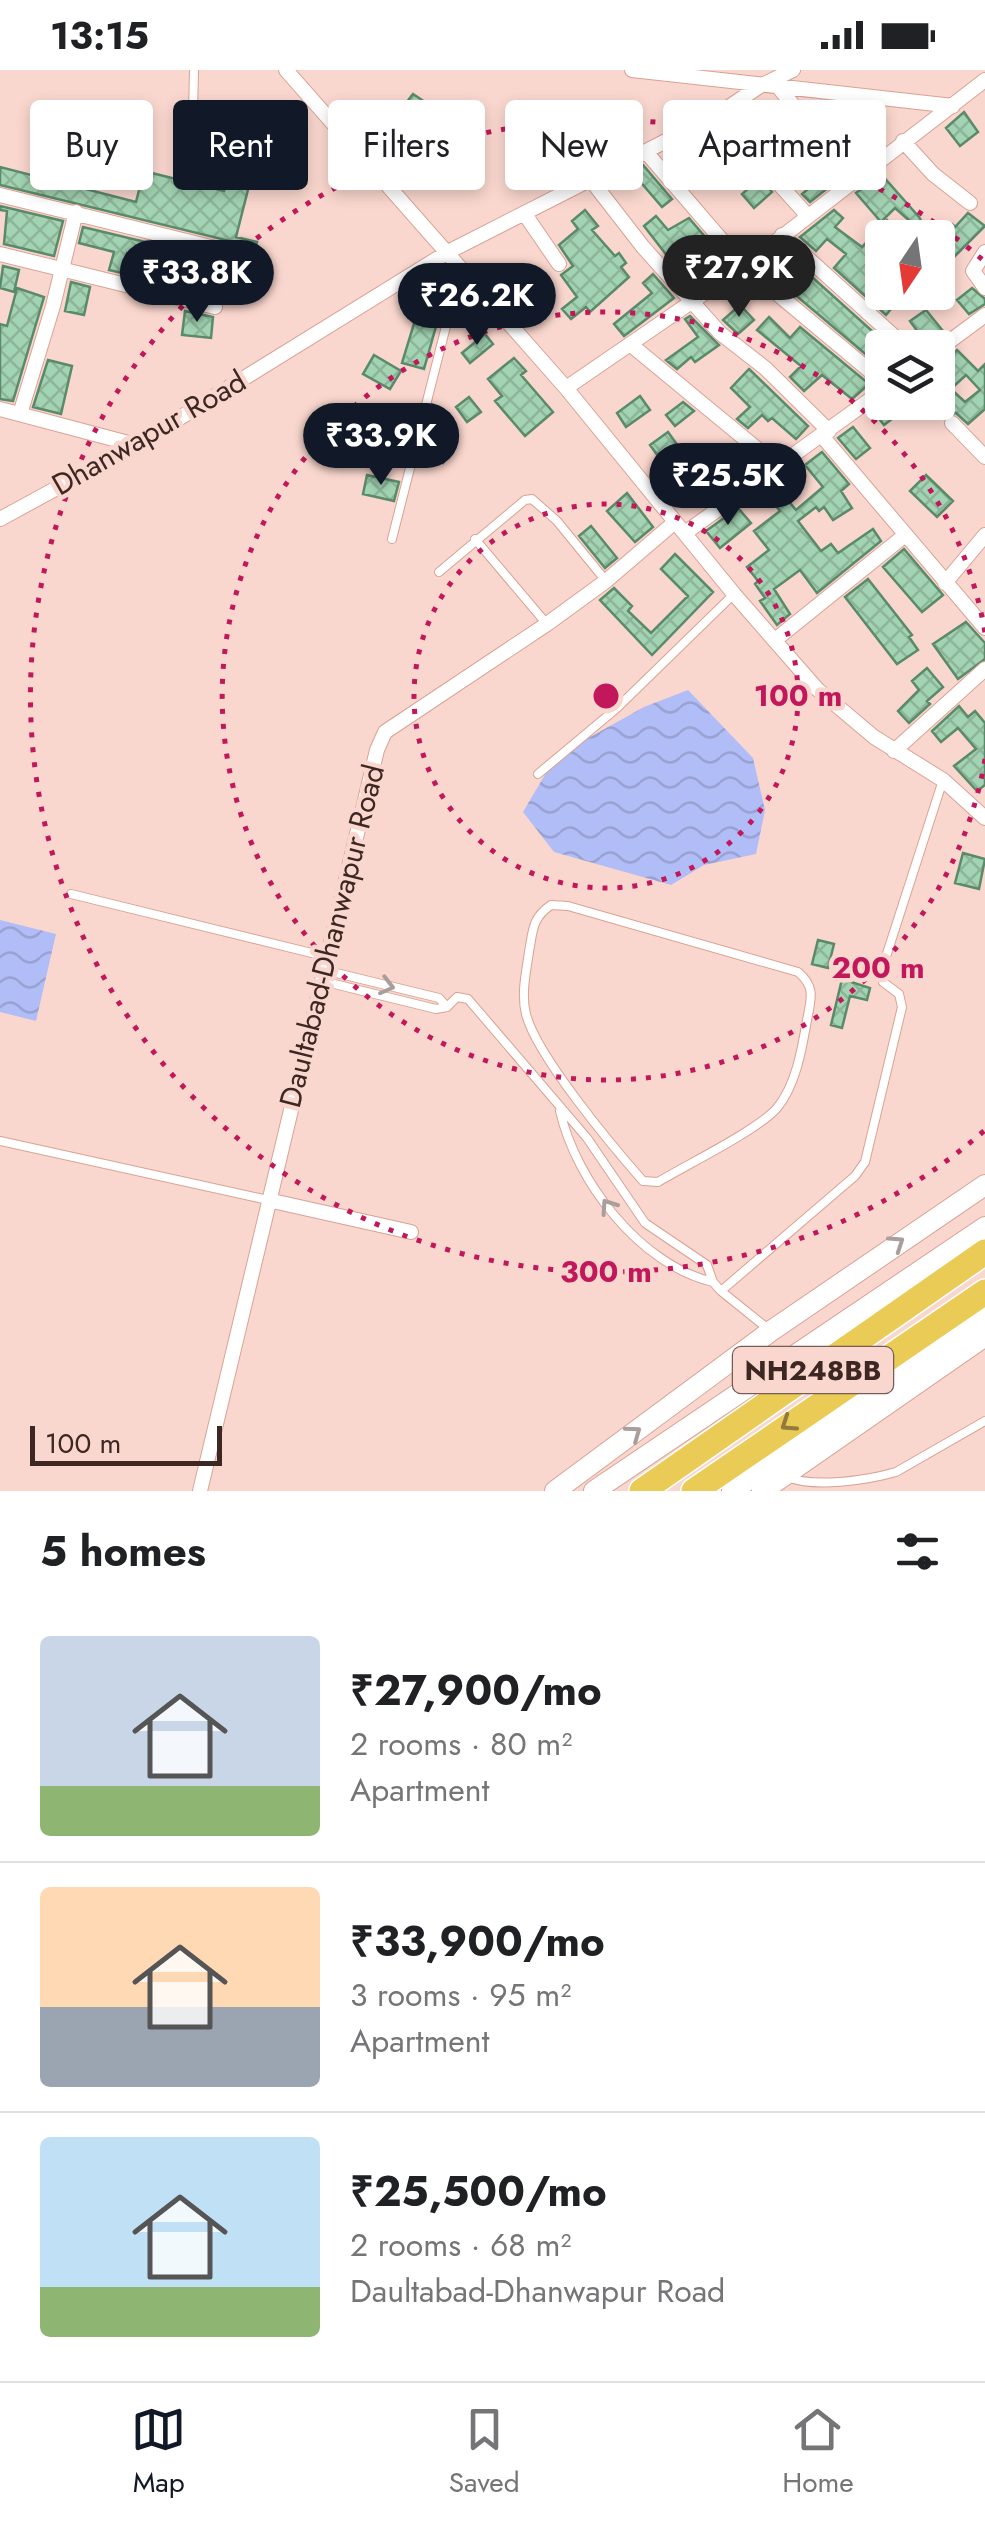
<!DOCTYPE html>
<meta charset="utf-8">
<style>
body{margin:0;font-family:Jost,sans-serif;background:#f2f2f2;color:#202124;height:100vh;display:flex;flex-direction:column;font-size:38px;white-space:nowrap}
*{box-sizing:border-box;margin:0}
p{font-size:32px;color:#757577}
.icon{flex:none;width:55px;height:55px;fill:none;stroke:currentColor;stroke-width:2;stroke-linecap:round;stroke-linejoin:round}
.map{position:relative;height:1421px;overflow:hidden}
.drawer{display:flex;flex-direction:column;background:#fff;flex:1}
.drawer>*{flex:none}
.top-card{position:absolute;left:30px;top:30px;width:925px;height:90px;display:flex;gap:20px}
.needle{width:65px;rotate:193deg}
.tools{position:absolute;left:865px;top:150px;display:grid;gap:20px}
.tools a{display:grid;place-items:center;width:90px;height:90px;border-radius:10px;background:#fff;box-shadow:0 5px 15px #0003;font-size:50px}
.scale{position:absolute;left:30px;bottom:25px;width:192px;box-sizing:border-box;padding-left:10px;border:5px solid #3d2722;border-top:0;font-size:28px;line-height:35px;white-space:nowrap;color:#3d2722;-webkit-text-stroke:8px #fad7ce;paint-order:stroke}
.price{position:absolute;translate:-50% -85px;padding:0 22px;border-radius:35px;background:#111827;color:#fff;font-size:32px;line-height:65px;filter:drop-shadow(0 2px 5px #0008)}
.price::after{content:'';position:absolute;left:50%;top:60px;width:30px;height:22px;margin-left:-15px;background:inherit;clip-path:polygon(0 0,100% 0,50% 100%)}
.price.selected{background:#222;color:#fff}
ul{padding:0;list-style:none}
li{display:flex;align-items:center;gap:30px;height:250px;padding:0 40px}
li+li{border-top:2px solid #e0e0e0}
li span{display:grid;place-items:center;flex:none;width:280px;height:200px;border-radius:10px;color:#555}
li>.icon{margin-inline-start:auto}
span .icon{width:120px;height:120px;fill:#fffc;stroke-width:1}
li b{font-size:42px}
h2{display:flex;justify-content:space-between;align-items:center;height:120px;padding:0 40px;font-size:42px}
.tag{padding:0 35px;border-radius:10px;background:#fff;box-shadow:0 5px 15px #0003;font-size:35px;line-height:90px}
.tag.selected{background:#111827;color:#fff}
.status{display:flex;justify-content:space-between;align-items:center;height:70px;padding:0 50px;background:#fff;direction:ltr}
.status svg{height:28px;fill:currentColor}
.menu{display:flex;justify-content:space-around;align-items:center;height:140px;border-top:2px solid #e0e0e0;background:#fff;font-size:28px;color:#757577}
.menu a{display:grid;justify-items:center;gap:5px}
.menu .selected{color:#111827}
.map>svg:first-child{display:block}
</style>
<div class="status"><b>13:15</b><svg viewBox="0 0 49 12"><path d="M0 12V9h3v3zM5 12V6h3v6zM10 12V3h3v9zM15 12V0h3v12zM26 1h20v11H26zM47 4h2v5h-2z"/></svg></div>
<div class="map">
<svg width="985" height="1421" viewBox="0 0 985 1421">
<defs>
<pattern id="water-waves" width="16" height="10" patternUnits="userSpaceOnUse" patternTransform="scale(2.5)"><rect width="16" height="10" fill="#b1bdf7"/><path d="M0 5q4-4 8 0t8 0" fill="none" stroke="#99a2d3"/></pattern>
<pattern id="building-cross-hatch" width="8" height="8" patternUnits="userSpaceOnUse" patternTransform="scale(2.5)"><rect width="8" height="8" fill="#a2d3b2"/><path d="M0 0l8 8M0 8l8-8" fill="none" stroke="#8cb599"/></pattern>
</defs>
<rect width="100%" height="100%" fill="#fad7ce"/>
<path fill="url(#water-waves)" d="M688,620L753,688L765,740L756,784L704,795L671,815L554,782L523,742L556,686L644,637Z
M0,850L56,864L36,951L0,942Z"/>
<path fill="url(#building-cross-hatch)" stroke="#5b8a6b" stroke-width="2.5" d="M413,24L422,30L417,37L430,46L418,62L406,52L402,57L393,50Z
M964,42L978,62L960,76L946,58Z
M777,44L790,61L776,71L763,54Z
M813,77L839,109L810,132L802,124L821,108L803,84Z
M735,80L746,93L729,108L718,95Z
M232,87L255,92L236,167L257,172L245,214L220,207L215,226L154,211L158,191L127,183L122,203L109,200L114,182L79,173L83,157L191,183L188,195L229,191L249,185L237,182L230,171L0,115V97L136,132L144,101L224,121Z
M643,95L672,129L662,137L631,101Z
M881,104L919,147L924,156L920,160L895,138L881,152L856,123Z
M760,108L772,122L754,138L742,124Z
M0,136L63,151L54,186L4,174L7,141L0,140Z
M585,140L598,156L592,160L615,186L619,183L626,193L621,197L629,207L590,242L586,237L571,249L562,239L577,227L561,205L573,196L559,175L578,159L572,151Z
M834,140L843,148L835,157L862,177L887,150L904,168H882V222H905L886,245L834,198L846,184L827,169L816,181L800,167Z
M968,143L985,156L952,189L938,176V169L952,154L955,157Z
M656,146L668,160L689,148L724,189L719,193L723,197L712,205L709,201L692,216L681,204L699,189L687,174L668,187L644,156Z
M782,180L891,278H882V298L761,196Z
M3,196L19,200L14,222L0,218Z
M653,204L674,228L624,266L614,254L652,223L643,213Z
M436,206L447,217L424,299L402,293L416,247L403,229Z
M71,212L90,217L84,245L65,241Z
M17,218L44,227L13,331L0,329V254L7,256Z
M972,218L985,229V234L969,244L957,230Z
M740,235L754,250L738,264L723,250Z
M926,240L943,261L926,273L910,251Z
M185,241L213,247L211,268L182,265Z
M690,246L719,275L695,292L691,287L677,299L666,290L698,267L685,249Z
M769,247L790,268L800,257L869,314L852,329L822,305L804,321L790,307L801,296L757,260Z
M485,264L493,274L470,293L462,283Z
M957,280L978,301L985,294V339L968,354L956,343L944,346L935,337L952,320L965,332L980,320L966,305L953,317L938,301V290L945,292Z
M374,285L401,301L390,319L363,304Z
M514,288L526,301L521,305L553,342L525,366L495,331L502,326L488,309Z
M48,290L72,296L61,344L33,337Z
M749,299L808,356L796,369L772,348L768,351L762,345L748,358L737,349L750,337L731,318Z
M640,326L650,340L626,357L617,343Z
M469,327L481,342L467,352L456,337Z
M683,332L694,341L675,356L666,345Z
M884,332H926L910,345L905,339L884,355L873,341Z
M853,357L870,378L856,389L838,368Z
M428,359L449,363L443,393L421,388Z
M668,362L686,387L695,379L704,389L690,400L712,420L699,434L680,417L669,428L651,406L663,393L650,375Z
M822,382L849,414L841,421L852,438L833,450L824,437L819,441L816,437L798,451L821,481L831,474L838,483L873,459L881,471L817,523L800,500L774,519L790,544L777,555L760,531L765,528L755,514L758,511L747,497L769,480L754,461L780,441L771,430L781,422L796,440L823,417L805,395Z
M367,405L399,412L394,431L363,424Z
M926,405L953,431L937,447L910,421Z
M627,423L653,457L635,472L607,441Z
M738,438L751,453L720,478L706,461Z
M591,456L617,488L605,498L579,466Z
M904,479L943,525L922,542L883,497Z
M675,484L713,522L652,585L600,530L614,518L632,536L628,541L651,563L688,526L661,499Z
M868,509L912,565L909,567L918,580L897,594L845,527Z
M966,552L985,573V589L958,609L933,574Z
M927,598L943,617L927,631L930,634L909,653L898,641L919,620L912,611Z
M959,636L968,647L975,641L985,653V715L977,721L954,696L976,679L958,658L941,672L932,661Z
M963,783L985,789L979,819L955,813Z
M818,870L834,874L828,898L812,894Z
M842,909L870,918L867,930L850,926L842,958L831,955Z"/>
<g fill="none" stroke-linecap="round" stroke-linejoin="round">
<defs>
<path id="lane" d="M192,88L194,0
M392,469L461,197
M475,469L546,553
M439,502L525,430L532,429L557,451L606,511
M538,704L617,638L734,524
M71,824L328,887
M551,835L568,836L798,902C816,917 811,929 807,950C802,979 796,1015 777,1038C758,1060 686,1095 658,1112L643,1111C613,1077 536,985 526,944C521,925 526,902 529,882C533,860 532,848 551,835Z
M324,900L439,928L447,937
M322,911L436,939L447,937L457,927L468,929L587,1068L645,1153L707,1195L713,1212L721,1221L767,1258
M560,1041C576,1111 640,1195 713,1212
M0,1071L268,1130
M721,1221L855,1106L865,1092L902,937L899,924L883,912L882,899L943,710
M786,1406C812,1419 868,1410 896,1402L985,1351"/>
<path id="street" d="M286,0L566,318L734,524L817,619L874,667L943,710L985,748
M632,0L953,36
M780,19L853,110
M717,45L807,145
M903,71L933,104L970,133
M646,82L744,196L882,311
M591,110L643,177L720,263L765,298L829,361
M0,125L227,181
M524,143L559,194
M782,165L907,278
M985,182L973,201L985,218
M0,184L215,237
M630,274L779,397
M938,280L985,245
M566,318L744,196L985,10
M0,339L136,375
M20,344L53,236L76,142
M952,353L985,387
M822,366L985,558
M0,449L136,375L448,182L717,45L760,16L793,0
M685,463L882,321
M945,513L985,465
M775,570L904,466
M894,681L985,599
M268,1130L411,1162
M200,1421L377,680L385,662L547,554L606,511L675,452"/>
<path id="secondary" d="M555,1421L771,1261L985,1115
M594,1421L985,1157
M732,1421L985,1248
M762,1421L985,1266"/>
<path id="highway" d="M642,1421L985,1182
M694,1421L985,1222"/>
</defs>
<use href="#lane" stroke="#d9a293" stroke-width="10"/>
<use href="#street" stroke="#d9a293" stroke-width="16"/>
<use href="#secondary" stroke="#d9a293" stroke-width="22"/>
<use href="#highway" stroke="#fff" stroke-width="28"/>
<use href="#lane" stroke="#fff" stroke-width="8"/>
<use href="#street" stroke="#fff" stroke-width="14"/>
<use href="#secondary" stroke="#fff" stroke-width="20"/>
<use href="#highway" stroke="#e9cb55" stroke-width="25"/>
</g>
<defs><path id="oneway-chevron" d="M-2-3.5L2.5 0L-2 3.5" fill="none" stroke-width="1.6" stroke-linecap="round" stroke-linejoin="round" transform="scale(2.5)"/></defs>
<g stroke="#a89e9c">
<use href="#oneway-chevron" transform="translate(387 916) rotate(14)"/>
<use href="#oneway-chevron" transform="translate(608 1136) rotate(-124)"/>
<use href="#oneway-chevron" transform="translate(897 1173) rotate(-34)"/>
<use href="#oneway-chevron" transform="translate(634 1363) rotate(-36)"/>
</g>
<use stroke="#93793c" href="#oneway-chevron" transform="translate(788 1354) rotate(146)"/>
<g fill="none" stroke="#c2185b" stroke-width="5" stroke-dasharray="5 10">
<circle cx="606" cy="626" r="192"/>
<path d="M985 689A384 384 0 1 1 985 563"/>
<path d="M984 1061A576 576 0 1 1 984 191"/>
</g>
<g text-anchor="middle" stroke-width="9" stroke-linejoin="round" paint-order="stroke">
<rect fill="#fad7ce" stroke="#765c56" stroke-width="2.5" x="733" y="1277" width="160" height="46" rx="8"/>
<g font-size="28" font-weight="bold" fill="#3d2722">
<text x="813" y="1310">NH248BB</text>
</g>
<g font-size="30" fill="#3d2722" stroke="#fad7ce">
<text transform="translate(149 363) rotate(-30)" y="10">Dhanwapur Road</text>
<text transform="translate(332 866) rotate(-76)" y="10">Daultabad-Dhanwapur Road</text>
</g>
</g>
<circle cx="606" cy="626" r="15" fill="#c2185b" stroke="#fad7ce" stroke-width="5"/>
<g font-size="30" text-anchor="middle" font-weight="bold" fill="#c2185b" stroke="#fad7ce" stroke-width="9" stroke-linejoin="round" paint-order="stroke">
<text x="798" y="636">100 m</text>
<text x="878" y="908">200 m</text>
<text x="606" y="1212">300 m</text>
</g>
</svg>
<div class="tools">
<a><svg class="needle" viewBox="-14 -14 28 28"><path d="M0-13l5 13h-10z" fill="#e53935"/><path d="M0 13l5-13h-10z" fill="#757577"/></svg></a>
<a><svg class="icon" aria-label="layers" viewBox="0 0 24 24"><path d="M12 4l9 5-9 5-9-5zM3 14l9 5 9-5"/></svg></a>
</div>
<div class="scale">100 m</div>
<b class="price selected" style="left:739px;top:250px">₹27.9K</b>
<b class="price" style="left:197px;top:255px">₹33.8K</b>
<b class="price" style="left:477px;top:278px">₹26.2K</b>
<b class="price" style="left:381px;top:418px">₹33.9K</b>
<b class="price" style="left:728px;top:458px">₹25.5K</b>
<div class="top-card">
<a class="tag">Buy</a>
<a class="tag selected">Rent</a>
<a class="tag">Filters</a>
<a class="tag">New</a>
<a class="tag">Apartment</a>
</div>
</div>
<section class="drawer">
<h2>5 homes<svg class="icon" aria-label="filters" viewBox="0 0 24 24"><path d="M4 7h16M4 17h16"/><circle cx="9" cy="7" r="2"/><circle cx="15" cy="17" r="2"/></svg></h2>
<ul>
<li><span style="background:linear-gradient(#c9d6e8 75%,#8fb573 0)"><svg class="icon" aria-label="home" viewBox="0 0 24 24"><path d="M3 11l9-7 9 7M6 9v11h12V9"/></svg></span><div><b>₹27,900/mo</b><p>2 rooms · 80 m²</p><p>Apartment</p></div></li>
<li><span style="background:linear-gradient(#ffd9b3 60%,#9aa5b1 0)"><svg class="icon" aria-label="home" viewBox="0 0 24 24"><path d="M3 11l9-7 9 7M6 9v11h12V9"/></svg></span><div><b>₹33,900/mo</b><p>3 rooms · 95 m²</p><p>Apartment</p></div></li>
<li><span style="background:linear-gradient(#bfe0f5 75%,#8fb573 0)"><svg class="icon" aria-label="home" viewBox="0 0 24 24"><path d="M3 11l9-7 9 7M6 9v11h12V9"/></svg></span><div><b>₹25,500/mo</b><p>2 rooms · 68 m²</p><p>Daultabad-Dhanwapur Road</p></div></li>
</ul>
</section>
<nav class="menu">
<a class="selected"><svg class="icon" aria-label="map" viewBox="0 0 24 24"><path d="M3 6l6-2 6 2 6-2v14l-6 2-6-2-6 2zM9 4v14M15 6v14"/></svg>Map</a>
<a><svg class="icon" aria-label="saved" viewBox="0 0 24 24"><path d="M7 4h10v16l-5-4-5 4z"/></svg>Saved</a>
<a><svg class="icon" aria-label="home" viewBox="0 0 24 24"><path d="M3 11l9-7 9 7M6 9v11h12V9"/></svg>Home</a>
</nav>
